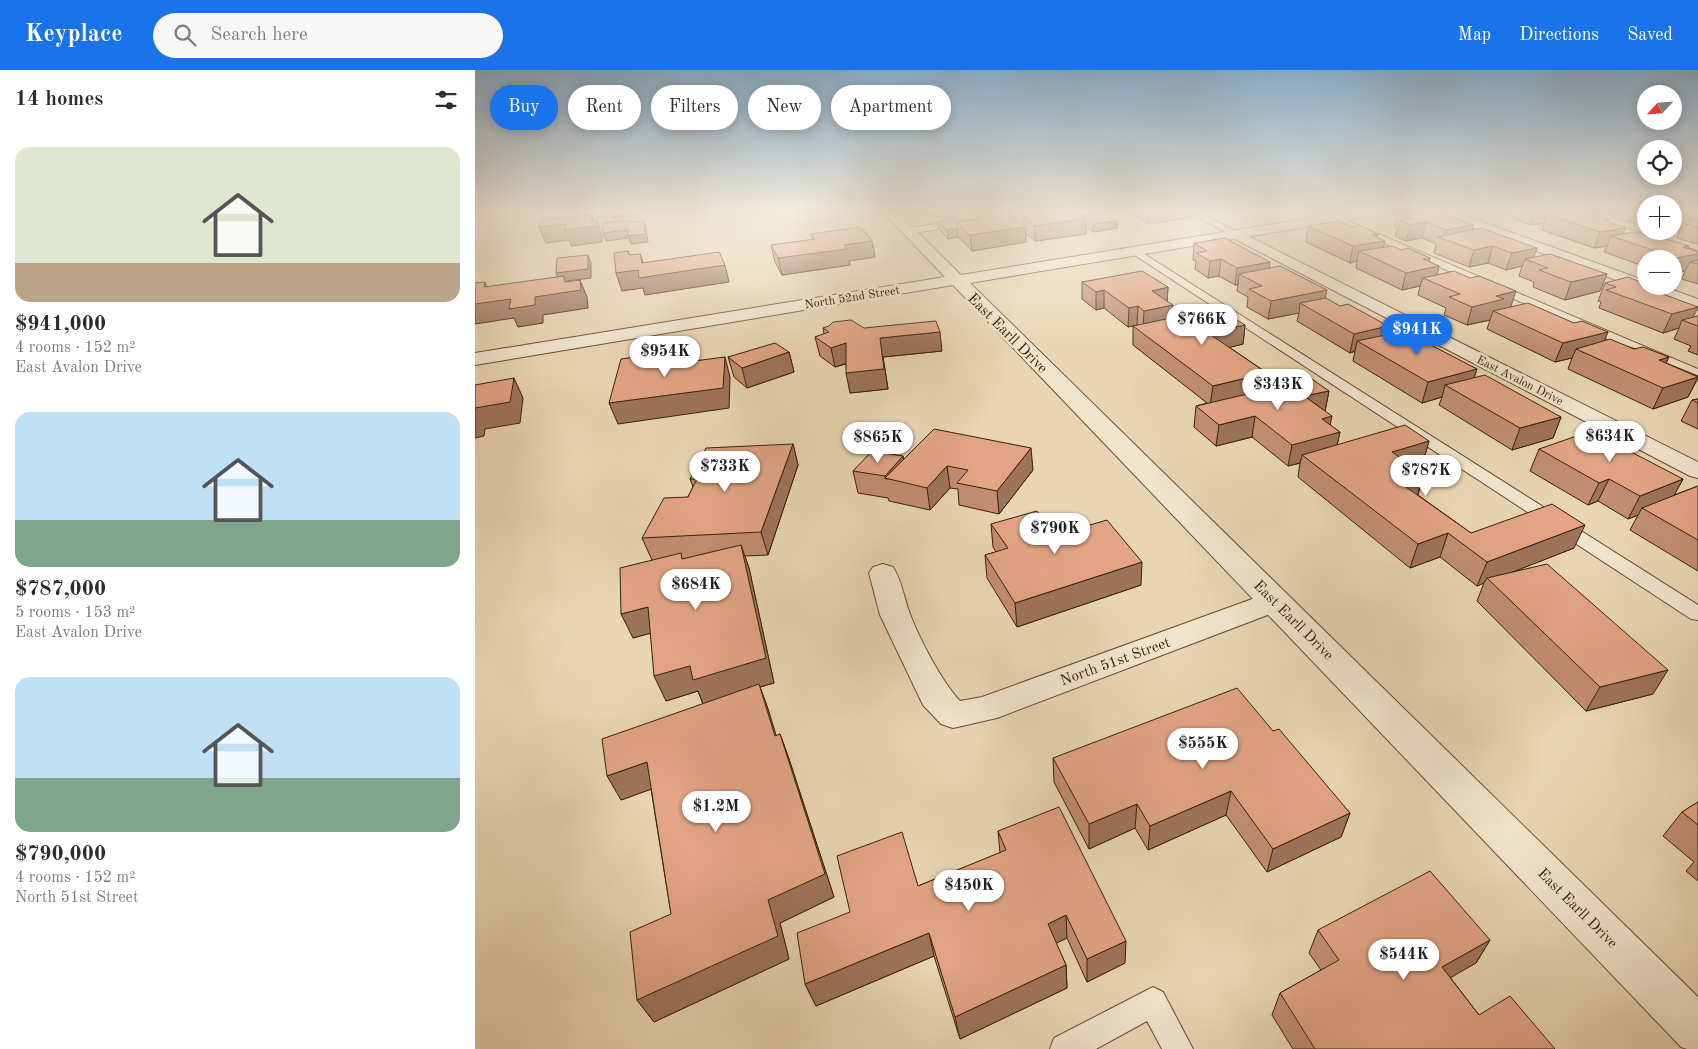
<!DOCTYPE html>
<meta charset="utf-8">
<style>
body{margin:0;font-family:"Old Standard TT",serif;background:#f7f7f7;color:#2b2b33;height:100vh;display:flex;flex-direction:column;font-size:19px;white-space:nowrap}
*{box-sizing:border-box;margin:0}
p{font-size:16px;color:#7c7c81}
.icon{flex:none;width:28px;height:28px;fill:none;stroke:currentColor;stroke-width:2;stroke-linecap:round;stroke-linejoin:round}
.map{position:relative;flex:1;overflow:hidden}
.drawer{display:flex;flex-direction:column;background:#fff;width:475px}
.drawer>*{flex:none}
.hud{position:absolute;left:15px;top:15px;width:475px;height:45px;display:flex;gap:10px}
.needle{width:32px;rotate:244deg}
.tools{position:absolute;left:1162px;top:15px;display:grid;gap:10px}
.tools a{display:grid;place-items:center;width:45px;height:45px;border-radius:50%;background:#fff;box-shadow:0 2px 12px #0003;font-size:25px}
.price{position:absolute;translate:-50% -42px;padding:0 11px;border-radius:18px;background:#fff;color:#222;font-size:16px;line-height:32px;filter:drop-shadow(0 1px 2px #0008)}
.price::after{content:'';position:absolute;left:50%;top:30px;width:15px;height:11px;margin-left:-8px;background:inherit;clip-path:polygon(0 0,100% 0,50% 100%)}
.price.on{background:#1a73e8;color:#fff}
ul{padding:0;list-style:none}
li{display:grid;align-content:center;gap:10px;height:265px;padding:0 15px}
li span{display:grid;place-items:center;height:155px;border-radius:15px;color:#555}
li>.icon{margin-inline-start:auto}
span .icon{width:90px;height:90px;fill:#fffc;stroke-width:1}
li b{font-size:21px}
h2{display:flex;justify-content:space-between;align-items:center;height:60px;padding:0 15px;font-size:21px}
.chip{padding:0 18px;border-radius:22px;background:#fff;box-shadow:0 2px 12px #0003;font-size:18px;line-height:45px}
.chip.on{background:#1a73e8;color:#fff}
header{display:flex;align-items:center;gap:30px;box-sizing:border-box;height:70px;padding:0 25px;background:#1a73e8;color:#fff}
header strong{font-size:24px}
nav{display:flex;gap:28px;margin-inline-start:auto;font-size:18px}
.search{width:350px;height:45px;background:#f7f7f7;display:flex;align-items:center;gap:12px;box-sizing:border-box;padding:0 18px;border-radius:28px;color:#7c7c81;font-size:19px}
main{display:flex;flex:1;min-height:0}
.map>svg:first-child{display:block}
</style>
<header>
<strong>Keyplace</strong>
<div class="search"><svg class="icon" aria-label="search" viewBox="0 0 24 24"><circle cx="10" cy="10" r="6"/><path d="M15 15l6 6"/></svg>Search here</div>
<nav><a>Map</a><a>Directions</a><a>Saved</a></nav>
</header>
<main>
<section class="drawer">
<h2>14 homes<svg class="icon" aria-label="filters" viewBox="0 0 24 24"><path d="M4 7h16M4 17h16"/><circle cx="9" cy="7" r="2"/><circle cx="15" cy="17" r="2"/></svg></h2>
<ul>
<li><span style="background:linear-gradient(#dfe7d0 75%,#b9a48a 0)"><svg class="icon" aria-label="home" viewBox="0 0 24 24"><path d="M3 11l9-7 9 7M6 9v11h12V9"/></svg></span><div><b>$941,000</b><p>4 rooms · 152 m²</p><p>East Avalon Drive</p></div></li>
<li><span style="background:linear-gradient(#bfe0f5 70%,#7fa58c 0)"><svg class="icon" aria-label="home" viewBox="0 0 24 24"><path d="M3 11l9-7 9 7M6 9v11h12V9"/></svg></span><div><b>$787,000</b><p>5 rooms · 153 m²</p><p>East Avalon Drive</p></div></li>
<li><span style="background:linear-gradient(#bfe0f5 65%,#7fa58c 0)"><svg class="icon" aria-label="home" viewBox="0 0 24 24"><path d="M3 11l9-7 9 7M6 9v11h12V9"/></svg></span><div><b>$790,000</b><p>4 rooms · 152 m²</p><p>North 51st Street</p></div></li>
</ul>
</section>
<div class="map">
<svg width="1223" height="979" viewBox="0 0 1223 979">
<rect width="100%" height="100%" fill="#e9d5b3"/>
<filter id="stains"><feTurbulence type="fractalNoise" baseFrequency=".004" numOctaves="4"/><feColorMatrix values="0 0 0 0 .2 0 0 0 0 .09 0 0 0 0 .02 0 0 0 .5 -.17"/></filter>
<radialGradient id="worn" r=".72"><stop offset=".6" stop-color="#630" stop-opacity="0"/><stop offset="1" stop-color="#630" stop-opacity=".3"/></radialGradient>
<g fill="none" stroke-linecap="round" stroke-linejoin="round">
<defs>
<path id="service" d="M557,141H578L574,143L513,153L509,150L513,147Z
M712,141H722L765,164L764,166H758Z
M1085,141H1097L1223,181V187Z
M858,145L1223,299V308L855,150L854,148Z
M487,150L490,151V155L433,164L429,161L433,158Z
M658,177L1223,535V550L1216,549L655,182V178Z
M678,917L688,922L718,979H687L672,951L621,979H575L579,968Z"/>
<path id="minor" d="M958,141H977L1171,211V216H1187L1223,229V240L960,144Z
M761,160L1223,392V408L1215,406L756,167L754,164L756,161Z
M408,494L418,497C427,511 429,528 435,544C444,568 467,612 485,631L507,627L791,524L801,521L811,524L816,531L811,538L522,648L478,658L466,654L448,635L405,545L394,503L398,497Z"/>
<path id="tertiary" d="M407,141H421L486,205L879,141H910L903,145L495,213L1223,927V979H1212L1206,977L478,215L0,295V283L470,207Z"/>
</defs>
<use href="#service" stroke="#664d32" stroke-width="2"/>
<use href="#minor" stroke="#664d32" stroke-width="2"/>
<use href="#tertiary" stroke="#664d32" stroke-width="2"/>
<use href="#service" fill="#f1e4ce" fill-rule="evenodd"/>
<use href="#minor" fill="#f1e4ce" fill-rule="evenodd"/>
<use href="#tertiary" fill="#f1e4ce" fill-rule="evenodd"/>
</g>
<path fill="#c28d72" stroke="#3a2007" d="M449,141H490L478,148L449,145Z
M659,141H720V147L673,154L659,146Z
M922,141L998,155L996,160L1058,187L1132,204L1125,221L1090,230L1058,217L1059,212L1044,206L1047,196L1031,200L1013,193L994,197L959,183L961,174L947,168L931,171L920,166L922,158L919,156Z
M1021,141H1081V143L1133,152L1148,164L1213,178L1223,182V214L1207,209L1210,201L1199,204V189H1171V197L1129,182L1132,176L1119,178L1067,160L1069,153L1055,155Z
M1138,141H1171V156H1168L1136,147Z
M1199,141H1223V174H1222L1202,168L1205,160L1197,162L1195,161H1199Z
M564,142L642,151V158L618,162L611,157V164L560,171L551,164V172L497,181L483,167L473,169L464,159L463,152L485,151L502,149V145L548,155V147L564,145Z
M833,156L903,167L909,177L926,180L955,188L954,192L964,196L962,204L1035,237L1133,262L1129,271L1194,287L1191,293L1223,306V308L1213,327L1178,339L1093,299L1097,288L1080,292L1012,259L1015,250L992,255L969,245L971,238L943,225L945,216L927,220L881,198L882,191L875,193L831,172Z
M336,164L397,171L400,187L374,191L375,195L307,205L300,192L296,175L338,170Z
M719,173L794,198L850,228L911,265L1002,299L999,308L1086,347L1078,368L1037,380L964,335L967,327L947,333L878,291L880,281L875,283L822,251L824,243L793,249L772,237L773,227L762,221L763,215H760L744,206L733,208L720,199L721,191L718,190Z
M607,212L693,217L692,231L697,248L770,255L768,274L754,277L792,303L789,320L854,321L850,341L855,355L865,362L862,375L954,371L948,392L937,396L949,404L943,425L996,463L1099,478L1037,502L1178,624L1111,641L1002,531L1009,513L1002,516L965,487L935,498L823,407L825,393L813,396L777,367L741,376L719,357L721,336L732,333L658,275V256L663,255L653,257L629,238L621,240L607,229Z
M1130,213L1179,221L1217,248L1223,246V285L1213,281L1216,276L1199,269L1204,258L1188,263L1124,238L1126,232L1123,231Z
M348,258L467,281L408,287L413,319L375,323L371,294L360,297L345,286L340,267L349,264Z
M314,282L319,302L272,318L259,307L253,287Z
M1223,329V359L1206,351L1217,330Z
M318,374L323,395L293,485L270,486L274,498L299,613L285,617L293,639L301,666L305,664L314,689L359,827L305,853L314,889L179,952L162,930L196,844L176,719L146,730L228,634L223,621L191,631L175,563L158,568L177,490L167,468L213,427L218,417L215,409Z
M1064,379L1208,409L1199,425L1223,416V501L1155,460L1163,445L1153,449L1123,431L1113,435L1055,401Z
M428,386L429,390L558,400L524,444L484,435L483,419L475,418L455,440L414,431L413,428L383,423L378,401Z
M516,454L666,515L542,557L512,508L510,485L521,482L518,477Z
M798,661L875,743L866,767L792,802L751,745L673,780L660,758L614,779L579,712L578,688Z
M1223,732V811L1211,801L1219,792L1188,766L1207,742Z
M523,761L650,893L612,912L592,868L581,873L591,895L592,918L485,969L459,886L341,936L330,914L443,816L525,783Z
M843,860L1015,870L1001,893L975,907L1004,945L1080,979H818L797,945L805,923L846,900L834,883Z"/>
<path fill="#9e735c" stroke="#3a2007" d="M43,141H72L44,144Z
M136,141H163L164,145L138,148Z
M477,141H490L478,148Z
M674,141H720V147L673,154Z
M1060,141H1081L1079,147L1072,145L1069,153L1055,155Z
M1223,142V148H1218L1215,155L1208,153L1205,160L1197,162L1199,161V158L1204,146Z
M116,145L121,156L122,150L127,166V172L96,176L94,170L71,173L64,157L116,151Z
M611,148V164L560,171L559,156Z
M1171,148V156H1168Z
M1134,149L1129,162L1150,158L1146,170L1136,166L1132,176L1119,178L1125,162L1128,150Z
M169,151L171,159L173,172L156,174L154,168L131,171L128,163Z
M642,151V158L618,162V154Z
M951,152L947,168L931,171L935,155Z
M998,155L993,170L968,168L970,160Z
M550,157L551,172L497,181L495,165Z
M482,159L483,167L473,169L472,160Z
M903,164L901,172L910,171L906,187L884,181L882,191L875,193L878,176L897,165Z
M397,171L400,187L374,191L375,195L307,205L303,188L369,175Z
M1018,176L1013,193L994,197L999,180Z
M1214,176L1209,186L1223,184V190L1215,192L1210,201L1199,204V193L1201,188L1208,177Z
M1062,178L1057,192L1050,189L1047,196L1031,200L1037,183Z
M153,181L159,198L167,193L165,184L171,200L250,195L254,212L170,225L168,218L147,221L141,203L154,185Z
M113,185L116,193V208L92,211L96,222L105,210L112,227L113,238L68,245V253L43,257L39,248L0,254V234L9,217L10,212L18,230L60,227L85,212L81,203Z
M955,188L952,198L964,196L960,213L948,208L945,216L927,220L931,203L948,189Z
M746,189L744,206L733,208L735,191Z
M795,192L793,209L764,204L763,215H760L762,198Z
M1132,204L1125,221L1090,230L1096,212Z
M693,217L692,235L677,221Z
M629,220V238L621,240V222Z
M852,220L848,238L825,233L824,243L793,249L796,231Z
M1041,221L1035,239L1018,241L1015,250L992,255L997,237L1021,226Z
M698,235L697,253L668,259L669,241Z
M663,236L662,255L653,257L654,238Z
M1223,237L1215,253L1207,250L1204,258L1188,263L1197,244Z
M770,255L768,274L732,283L733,263Z
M913,256L909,275L882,271L880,281L875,283L879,264Z
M465,262L467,281L408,287L413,319L375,323L371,303L405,268Z
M1133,262L1125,281L1101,279L1097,288L1080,292L1088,273Z
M371,273L375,292L360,297L356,278Z
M314,282L319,302L272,318L267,298Z
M182,284L189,304L180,296Z
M250,287L255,307L254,338L143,354L134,333Z
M1194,287L1184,307V290Z
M1002,299L995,320L970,315L967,327L947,333L953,312Z
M792,303L788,323L735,336L738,316Z
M1223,307L1213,327L1178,339L1188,318Z
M39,308L48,328L45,353L10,359L9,366L0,368V338Z
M854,321L850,341L829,326Z
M780,346L777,367L741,376L744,355Z
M857,346L853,365L865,362L860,384L827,385L825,393L813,396L817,375L847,349Z
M1086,347L1078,368L1037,380L1045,358Z
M954,371L948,392L911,404L917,382Z
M318,374L323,395L293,485L286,462Z
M556,378L558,400L524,444L522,421Z
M428,386L432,408L410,409V406Z
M472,396L475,418L455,440L452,418Z
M949,404L942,426L924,412Z
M1134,409L1123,431L1113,435L1124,413Z
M1208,409L1196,431L1167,438L1163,445L1153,449L1165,426Z
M1110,455L1099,478L1015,511L1012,508L1009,513L1002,516L1012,492Z
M973,463L965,487L935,498L943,474Z
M266,475L274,498L299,613L285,617L293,639L309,691L228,634L223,621L191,631L179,606Z
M667,492L666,515L542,557L540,533Z
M173,537L184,561L158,568L146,544Z
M1193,600L1178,624L1111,641L1125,617Z
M305,664L314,689L359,827L305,853L314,889L179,952L162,930L293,830Z
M172,692L185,716L146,730L132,706Z
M756,721L751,745L673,780L675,756Z
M662,734L660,758L614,779V754Z
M875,743L866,767L792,802L798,779Z
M591,845L592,868L574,877L573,854Z
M454,863L459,886L341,936L330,914Z
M1015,870L1001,893L954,920L967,897Z
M651,871L650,893L612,912V889Z
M591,895L592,918L485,969L480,947Z"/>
<path fill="#e2a484" stroke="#3a2007" d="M530,141L550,157L495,165L481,152L506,149L502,145Z
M576,141H600L611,148L559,156L548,147L568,144L564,142Z
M922,141H961L998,155L970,160L951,152L935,155L924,150L939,148Z
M1092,141H1098L1111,145L1118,144L1134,149L1128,150L1150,158L1125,162L1072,145Z
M1199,141H1222L1223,142L1204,146L1199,145Z
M626,143L642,151L618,154L606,145Z
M116,145V151L122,150V156L90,160L91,154L64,157L66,150Z
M1223,147V157L1208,153L1223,150L1218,148Z
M482,149L485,151L481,152L482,159L472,160L463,152Z
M155,150V152L169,151L170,164L153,166V160L128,163V153Z
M864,151L877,157L884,155L903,164L897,165L910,171L878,176L833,156Z
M386,157L397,171L369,175L372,179L303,188L296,175L340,169L336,164Z
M1006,158L1062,178L1037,183L1018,176L999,180L963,167Z
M1160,162L1182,169L1188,168L1214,176L1208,177L1223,182V184L1201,188L1136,166Z
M750,168L795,192L762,198L746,189L735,191L721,183L732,181L719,173Z
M917,176L926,180L933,178L955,188L948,189L964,196L931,203L884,181Z
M153,181L154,185L165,184L167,193L244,182L250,195L164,208L163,200L141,203L139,183Z
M1075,184L1132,204L1096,212L1064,200L1073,198L1050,189Z
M113,185V199L81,203L82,188Z
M1223,190V194L1215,192Z
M805,196L852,220L796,231L774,219L787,216L764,204Z
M667,201L693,217L677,221L698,235L669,241L663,236L654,238L629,220L621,222L607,212Z
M979,201L995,208L1004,206L1041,221L1021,226L1029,229L997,237L974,227L985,224L948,208Z
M89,206L90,212L105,210L106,220L60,227V235L34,239L36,229L0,234V213L10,212L9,217Z
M1153,207L1171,214V216H1178L1181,217L1174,219L1223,237L1197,244L1131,220L1141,217L1130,213Z
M851,228L865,236L873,234L913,256L879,264L825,233Z
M1053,233L1099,253L1107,251L1133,262L1088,273L1018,241Z
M743,238L770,255L733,263L792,303L738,316L658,256Z
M1223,246V256L1207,250Z
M376,250L389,258L461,251L465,262L405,268L409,299L371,303V273L356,278L340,267L354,262L348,258L354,256L358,252Z
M929,261L1002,299L953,312L882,271Z
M1135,269L1159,279L1168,277L1194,287L1184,290L1223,307L1188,318L1101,279Z
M300,273L314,282L267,298L253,287Z
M182,284L180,296L250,287L248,318L134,333L146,289Z
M1010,305L1086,347L1045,358L970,315Z
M39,308L35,332L0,338V315Z
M837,309L854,321L829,326L857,346L847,349L865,362L817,375L780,346L744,355L721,336Z
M1223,329V333L1217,330Z
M930,355L954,371L917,382L949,404L924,412L996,463L1077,434L1110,455L1012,492L973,463L943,474L827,385Z
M459,359L556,378L522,421L482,413L493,400L472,396L452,418L410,408Z
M1116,361L1208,409L1165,426L1134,409L1124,413L1064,379Z
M318,374L286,462L167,468L189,428L213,427L222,409H215L231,378Z
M397,381L428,386L410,406L378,401Z
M1223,416V470L1167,438Z
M562,441L581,465L632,450L667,492L540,533L510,485L533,478L516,454Z
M266,475L291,588L218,610L215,596L179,606L173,537L146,544L145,498L206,483L207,489Z
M1072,494L1193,600L1125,617L1012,508Z
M284,614L300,666L305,664L350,804L293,830L303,866L162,930L155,862L196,844L172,692L132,706L127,669Z
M762,618L798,661L804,659L875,743L798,779L756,721L675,756L662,734L614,754L578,688Z
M1223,732V755L1207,742Z
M584,737L651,871L612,889L591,845L573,854L591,895L480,947L454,863L330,914L322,863L375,842L362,786L427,762L443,816L531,780L523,761Z
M955,801L1015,870L967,897L1004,945L1035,926L1080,979H840L805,923L864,890L843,860Z"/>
<linearGradient id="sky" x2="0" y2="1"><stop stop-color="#8ab4d5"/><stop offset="0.51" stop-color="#f5ecdd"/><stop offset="1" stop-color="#f5ecdd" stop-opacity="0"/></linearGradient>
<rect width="1223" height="278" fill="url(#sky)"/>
<g text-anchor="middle" stroke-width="5" stroke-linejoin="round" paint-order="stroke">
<g font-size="12" fill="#3a2007" stroke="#f1e4ce">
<text transform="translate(377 227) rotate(-9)" y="4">North 52nd Street</text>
<text transform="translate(1045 310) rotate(27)" y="4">East Avalon Drive</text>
</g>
<g font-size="15" fill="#3a2007" stroke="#f1e4ce">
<text transform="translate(533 263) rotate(45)" y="5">East Earll Drive</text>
<text transform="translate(819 550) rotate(45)" y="5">East Earll Drive</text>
<text transform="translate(640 591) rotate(-20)" y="5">North 51st Street</text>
<text transform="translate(1103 838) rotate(45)" y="5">East Earll Drive</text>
</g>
</g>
<rect width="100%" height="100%" filter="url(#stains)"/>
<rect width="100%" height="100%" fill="url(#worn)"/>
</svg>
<div class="tools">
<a><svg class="needle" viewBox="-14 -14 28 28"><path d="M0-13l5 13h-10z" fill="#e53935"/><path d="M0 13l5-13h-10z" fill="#7c7c81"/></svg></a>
<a><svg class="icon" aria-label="locate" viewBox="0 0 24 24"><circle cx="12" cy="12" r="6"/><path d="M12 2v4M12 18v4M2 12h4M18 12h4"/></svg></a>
<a>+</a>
<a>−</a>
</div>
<b class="price" style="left:727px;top:276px">$766K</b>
<b class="price on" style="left:942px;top:286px">$941K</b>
<b class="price" style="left:190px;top:308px">$954K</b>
<b class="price" style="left:803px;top:341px">$343K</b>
<b class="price" style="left:1135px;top:393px">$634K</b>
<b class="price" style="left:403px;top:394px">$865K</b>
<b class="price" style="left:250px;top:423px">$733K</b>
<b class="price" style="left:951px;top:427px">$787K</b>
<b class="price" style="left:580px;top:485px">$790K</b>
<b class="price" style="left:221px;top:541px">$684K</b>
<b class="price" style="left:728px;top:700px">$555K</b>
<b class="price" style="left:241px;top:763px">$1.2M</b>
<b class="price" style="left:494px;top:842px">$450K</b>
<b class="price" style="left:929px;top:911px">$544K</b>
<div class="hud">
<a class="chip on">Buy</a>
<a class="chip">Rent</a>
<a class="chip">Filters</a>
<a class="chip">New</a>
<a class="chip">Apartment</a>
</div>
</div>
</main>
